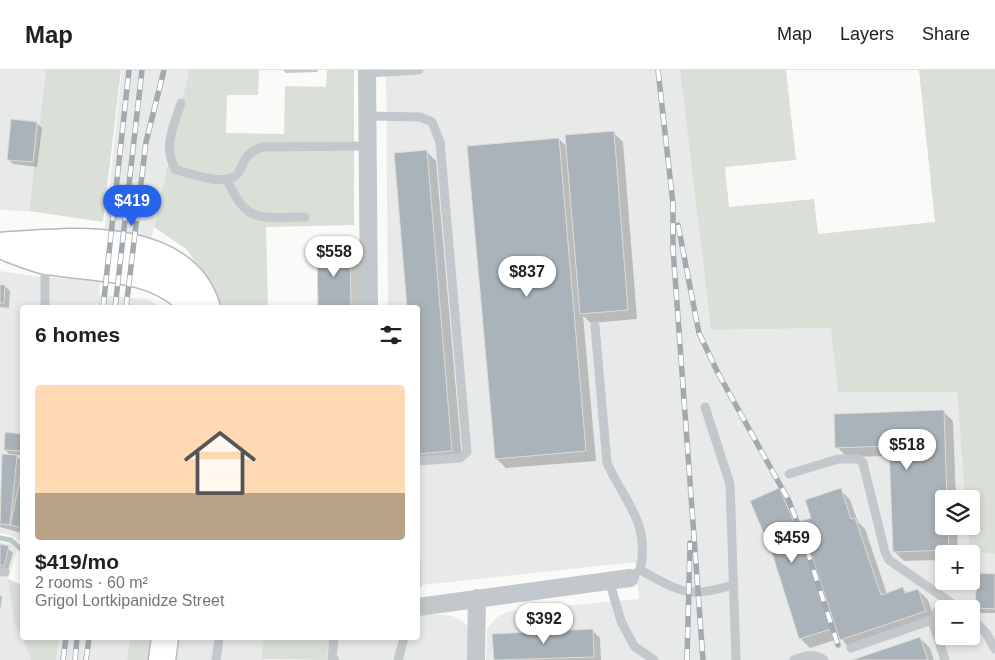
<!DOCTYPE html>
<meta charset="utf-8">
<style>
body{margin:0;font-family:Arial,sans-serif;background:#f2f2f2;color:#202124;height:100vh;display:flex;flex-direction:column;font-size:19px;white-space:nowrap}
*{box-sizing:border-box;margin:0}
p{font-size:16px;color:#757577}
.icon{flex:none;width:28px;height:28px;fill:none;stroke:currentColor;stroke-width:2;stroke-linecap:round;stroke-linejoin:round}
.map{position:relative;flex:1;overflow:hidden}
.side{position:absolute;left:20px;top:235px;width:400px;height:335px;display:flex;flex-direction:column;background:#fff;border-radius:5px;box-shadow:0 2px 8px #0003}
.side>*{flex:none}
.tools{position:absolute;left:935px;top:420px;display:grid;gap:10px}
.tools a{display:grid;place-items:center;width:45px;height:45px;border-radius:5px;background:#fff;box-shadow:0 2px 8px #0003;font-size:25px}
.price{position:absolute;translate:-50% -42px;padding:0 11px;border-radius:18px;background:#fff;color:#222;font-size:16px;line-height:32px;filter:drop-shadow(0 1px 2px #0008)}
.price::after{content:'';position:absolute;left:50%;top:30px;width:15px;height:11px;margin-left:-8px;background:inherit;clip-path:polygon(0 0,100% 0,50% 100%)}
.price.on{background:#2563eb;color:#fff}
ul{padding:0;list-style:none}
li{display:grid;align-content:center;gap:10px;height:265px;padding:0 15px}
li span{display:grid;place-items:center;height:155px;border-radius:5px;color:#555}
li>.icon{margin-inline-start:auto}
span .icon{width:90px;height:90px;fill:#fffc;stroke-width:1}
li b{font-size:21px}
h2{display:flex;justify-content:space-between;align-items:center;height:60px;padding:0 15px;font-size:21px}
header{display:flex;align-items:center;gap:30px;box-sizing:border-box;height:70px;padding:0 25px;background:#fff;border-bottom:1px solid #e0e0e0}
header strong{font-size:24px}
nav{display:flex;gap:28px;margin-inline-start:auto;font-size:18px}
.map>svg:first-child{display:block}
</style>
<header>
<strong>Map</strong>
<nav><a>Map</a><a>Layers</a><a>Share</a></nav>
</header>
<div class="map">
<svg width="995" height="590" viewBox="0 0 995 590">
<rect width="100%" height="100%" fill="#fafaf8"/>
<path fill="#e8e9e9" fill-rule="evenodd" d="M0,0H46L29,141L0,140Z
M122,0H189L151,170L104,166Z
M386,0H680L711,260L832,258L838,322H957L965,429H944V456H968L970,482L995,484V590H486L487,559L497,547L510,541L639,529L635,492L422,515L418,441V238L388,237ZM944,484H971V511H944ZM944,539H971V566H944Z
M0,201L40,207L100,211L99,225L147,229L161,237L22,238V473L12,466L0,463Z
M0,472L11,473L17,480L8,510L14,554L23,568L31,590H0Z
M429,544L453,546L467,555L471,568L470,590H326L330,568H418V545Z
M59,568H130L127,590H56Z
M179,568H264L261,589L270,590H176Z"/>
<path fill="#dadfd7" d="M46,0H121L103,152L29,141Z
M189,0H259L258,25H227L226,63L284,64L285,16L326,17L327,0H354V155L266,157L268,237H219L207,208L186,179L154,157Z
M680,0H786L796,90L725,97L729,137L814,129L818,164L935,152L919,0H995V484L970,482L968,456H971V429H965L957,322H838L831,258L711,260Z
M418,441L422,515L418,520Z
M8,509L22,515V567L14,554Z
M23,568H59L56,590H31Z
M130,568H154L151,590H127Z
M264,568H330L326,590L261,589Z"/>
<path fill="#0003" d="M283,0H317L318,2L286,3Z
M37,53L42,58L37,97L13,94L8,89Z
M613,62L623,72L637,249L591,253L583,246L596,391L506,398L496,388L559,69L568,78Z
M426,81L436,91L462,390L418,394V238Z
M350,180L360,190L361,238H320Z
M0,216H5L10,221L9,238L0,237Z
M943,341L953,351L956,429H944V456H957L958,484H944V511L958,512H943L938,507V490L904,491L894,481L890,386L847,387L837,377Z
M6,364L22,365V385H15L21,391L19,416L22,417V463L0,457L3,385L11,386L5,380Z
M840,419L850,430L858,452L865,459L887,524L903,519L908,523L918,520L928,530L935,551L851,580L841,568L810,578L800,568L779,420L789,430L802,460Z
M0,476L8,478L13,483L8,500L0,498Z
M995,505V543H981L976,538Z
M0,525L2,527L0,541Z
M592,560L600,568L601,590H495L493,565Z
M920,568L930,578L934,590H856Z"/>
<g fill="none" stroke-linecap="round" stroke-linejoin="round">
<path stroke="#bbc7cb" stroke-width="5" d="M0,468L11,470L22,480"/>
</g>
<path fill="#aab3b9" stroke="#dcdcda" d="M11,49L37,52L33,92L7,90Z
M614,61L628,240L580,244L565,65Z
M559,68L586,381L495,389L467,76Z
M427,80L452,381L418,384V238H407L394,83Z
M317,179H350L351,238H318Z
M0,215H5L4,233H0Z
M944,340L947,429H944V456H948L949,480L893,482L889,376L835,378L834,344Z
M5,362L22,364V381L4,380Z
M2,384L17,385L10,455L0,454Z
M19,415L22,416V458L10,455Z
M779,418L804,474L831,559L799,569L772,483L750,431Z
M841,418L851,449L855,448L881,525L903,517L905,523L918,519L926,541L840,570L800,451L811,448L805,430Z
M0,474L9,476L4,496L0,495Z
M936,480H952V484H944V507L937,508Z
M977,503L995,504V539L975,538Z
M593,559L594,587L494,590L492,564Z
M920,567L928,590H852Z"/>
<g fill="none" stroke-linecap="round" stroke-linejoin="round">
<defs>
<path id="secondary" d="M0,176C65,171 183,158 207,238
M10,179C22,183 35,189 47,191C99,200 157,194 195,238
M162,590L165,568"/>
</defs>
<use href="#secondary" stroke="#b3babf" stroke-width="29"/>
<path stroke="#c3c8cc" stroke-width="9" d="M367,3L419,0
M181,33C174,55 162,78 176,100C191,103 212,112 227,109C248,106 235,85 263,77L368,76
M368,46L420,47L432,52L440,72L467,382L460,388L418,391
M227,109C246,155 261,147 305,147
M45,238V193
M595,256L607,393C624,431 651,453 640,500L630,508
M705,337L730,414L736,590
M789,404L838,389H859L863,393L885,482L889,490L960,539
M640,500C682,522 686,529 733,515
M0,502H5
M609,510L621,551L634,576L654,590
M971,547L986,563L995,579
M932,550L945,590
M334,568L332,590H335
M851,578L932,550L945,528
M216,590L219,568
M398,590L404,568
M794,590C805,586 813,582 824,590"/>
<path stroke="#c3c8cc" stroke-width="18" d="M367,0L369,238
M418,537L630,508
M476,590L477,528"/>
<use href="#secondary" stroke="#fff" stroke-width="26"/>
<defs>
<path id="rail" d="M658,0L673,134V179L703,590
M678,155L699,263L718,303L789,431L802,465L838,575
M103,238L129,0
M115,238L142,0
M126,238L146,72L164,0
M63,590L66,568
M75,590L77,568
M86,590L89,568
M687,590L690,473"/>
</defs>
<use href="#rail" stroke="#a2aab0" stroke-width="5.5"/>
<use href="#rail" stroke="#fff" stroke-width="4" stroke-dasharray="11" stroke-linecap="butt"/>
</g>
</svg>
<div class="tools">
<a><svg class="icon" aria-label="layers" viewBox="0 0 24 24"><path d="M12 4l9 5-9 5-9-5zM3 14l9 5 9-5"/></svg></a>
<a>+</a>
<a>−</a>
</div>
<b class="price on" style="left:132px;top:157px">$419</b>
<b class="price" style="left:334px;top:208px">$558</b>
<b class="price" style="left:527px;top:228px">$837</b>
<b class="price" style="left:907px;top:401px">$518</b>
<b class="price" style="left:792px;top:494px">$459</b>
<b class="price" style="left:544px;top:575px">$392</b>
<section class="side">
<h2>6 homes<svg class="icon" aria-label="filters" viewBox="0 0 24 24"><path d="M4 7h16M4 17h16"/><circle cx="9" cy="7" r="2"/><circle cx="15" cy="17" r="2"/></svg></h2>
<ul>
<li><span style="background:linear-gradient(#ffd9b3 70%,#b9a48a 0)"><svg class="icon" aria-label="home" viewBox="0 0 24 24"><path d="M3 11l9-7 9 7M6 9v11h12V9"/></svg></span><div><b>$419/mo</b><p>2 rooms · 60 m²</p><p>Grigol Lortkipanidze Street</p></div></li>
</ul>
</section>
</div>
